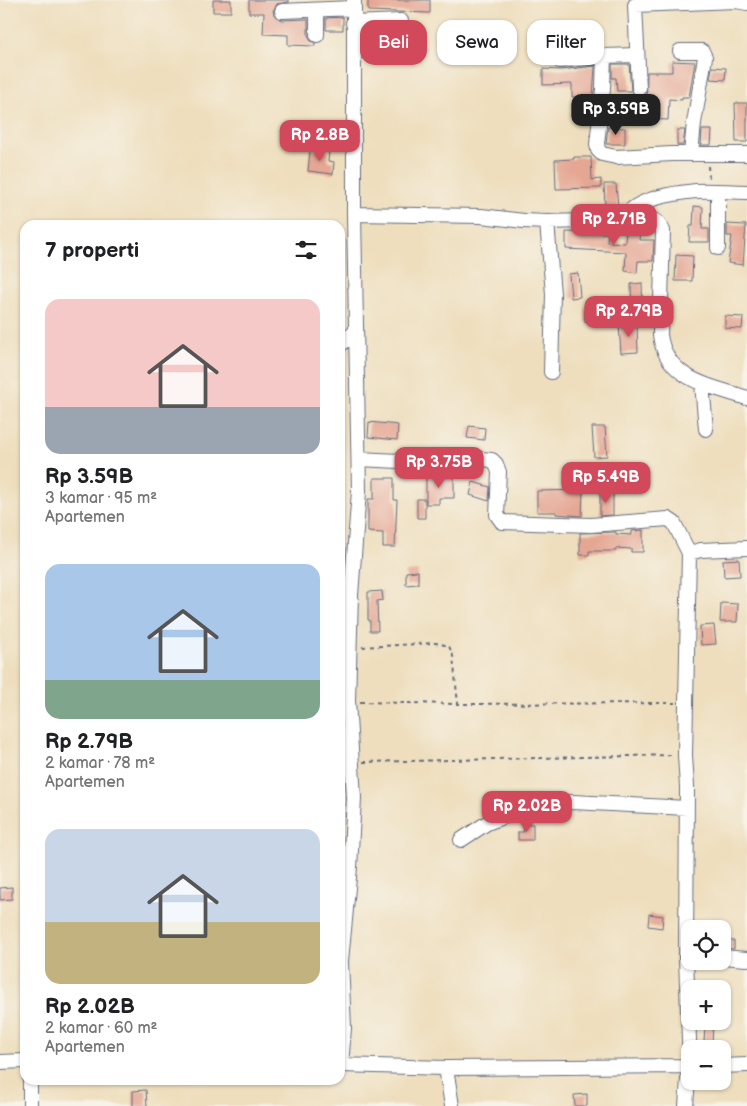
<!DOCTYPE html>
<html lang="id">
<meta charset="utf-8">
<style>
body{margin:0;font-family:"Balsamiq Sans",sans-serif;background:#f2f2f2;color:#202124;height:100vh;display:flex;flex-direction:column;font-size:19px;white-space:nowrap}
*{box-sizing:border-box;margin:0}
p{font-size:16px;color:#757577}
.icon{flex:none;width:28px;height:28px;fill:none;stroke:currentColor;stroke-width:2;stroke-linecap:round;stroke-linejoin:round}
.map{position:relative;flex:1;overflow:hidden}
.side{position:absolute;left:20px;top:220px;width:325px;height:865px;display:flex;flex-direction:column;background:#fff;border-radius:15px;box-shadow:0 1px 4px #0004}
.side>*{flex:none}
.hud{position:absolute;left:360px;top:20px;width:311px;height:45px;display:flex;gap:10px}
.buttons{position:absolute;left:681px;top:920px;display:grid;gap:10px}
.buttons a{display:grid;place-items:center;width:50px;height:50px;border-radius:10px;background:#fff;box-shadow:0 1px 4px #0004;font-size:25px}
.price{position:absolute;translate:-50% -42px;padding:0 11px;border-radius:10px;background:#d1495b;color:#fff;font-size:16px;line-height:32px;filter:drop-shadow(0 1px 2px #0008)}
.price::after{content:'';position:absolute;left:50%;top:30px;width:15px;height:11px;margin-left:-8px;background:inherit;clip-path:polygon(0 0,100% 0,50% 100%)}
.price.selected{background:#222;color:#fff}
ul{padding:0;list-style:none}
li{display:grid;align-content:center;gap:10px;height:265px;padding:0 25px}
li span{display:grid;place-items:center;height:155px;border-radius:15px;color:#555}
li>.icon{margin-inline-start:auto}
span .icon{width:90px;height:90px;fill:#fffc;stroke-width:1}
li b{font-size:21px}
h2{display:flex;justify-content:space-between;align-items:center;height:60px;padding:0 25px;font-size:21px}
.chip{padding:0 18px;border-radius:15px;background:#fff;box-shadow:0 1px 4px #0004;font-size:18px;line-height:45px}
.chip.selected{background:#d1495b;color:#fff}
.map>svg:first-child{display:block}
</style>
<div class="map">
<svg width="747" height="1106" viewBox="0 0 747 1106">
<rect width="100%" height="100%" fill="#f7f3e8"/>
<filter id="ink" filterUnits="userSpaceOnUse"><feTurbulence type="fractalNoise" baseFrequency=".02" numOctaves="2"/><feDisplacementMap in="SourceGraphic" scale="10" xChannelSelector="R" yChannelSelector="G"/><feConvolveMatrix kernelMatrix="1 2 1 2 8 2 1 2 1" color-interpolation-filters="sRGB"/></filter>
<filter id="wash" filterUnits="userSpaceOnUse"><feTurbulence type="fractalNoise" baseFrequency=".0096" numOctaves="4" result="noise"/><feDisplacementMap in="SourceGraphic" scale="20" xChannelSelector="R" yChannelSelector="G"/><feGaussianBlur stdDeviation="1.12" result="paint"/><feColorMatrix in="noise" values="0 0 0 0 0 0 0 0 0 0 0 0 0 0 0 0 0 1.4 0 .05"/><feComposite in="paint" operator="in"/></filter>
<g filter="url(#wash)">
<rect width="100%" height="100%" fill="#eedebd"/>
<g id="blocks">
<path fill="#e5a794" d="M213,0H231V12H213Z
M249,0H289V2L277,4L273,11L274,15L282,20L308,19V35L310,40L315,43V46L288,45V35L263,34L264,13H249Z
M368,0H430V13L368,11Z
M343,17V30H326V18Z
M597,32L599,48L582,50L580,34Z
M672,61L695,62L689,97H682V100L669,99L668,120L646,119L647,72H672Z
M612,64H629L631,91H617L616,78H612Z
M595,66L593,96L572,97V84L543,85V69L561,70Z
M712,67L726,68L725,80L710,79Z
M735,103H747V142H736Z
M608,127L625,128V144H606Z
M677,130H685L683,145H677Z
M702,130H712L711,145H701Z
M310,150L329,152L328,161L334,162L333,174L308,171Z
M574,157H591L592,180L601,179V188L556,189L555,160L574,159Z
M604,184H616L618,207L605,208Z
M694,206L703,207L702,229H709V242H689L690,226H693Z
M727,224L746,225L743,265L728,263L732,236H727Z
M626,230L640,231L639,240H654L653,261H638L637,273L625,271L626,252L566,249V232L608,233L607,242L625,243Z
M676,255L693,256L692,281H675Z
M578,273L580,297L571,298L569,274Z
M642,283L643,322H632L631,284Z
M585,307L603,308V322H585Z
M725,316L743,317L742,329L725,328Z
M637,324L638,352L621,353L619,325Z
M369,422L398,425L397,440L368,437Z
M469,426L485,428L484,440L467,438Z
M592,427H605L607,456L594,457Z
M426,476L454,477V498H439V504H426Z
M374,478H394V500H397L395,547H383V533L368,532V499H374Z
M473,482L490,487L489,501L470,495Z
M583,490L582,516L556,514V512H537V491Z
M600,492H613V515L600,516Z
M417,499H425V518H417Z
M643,530V552H631V549L616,548V551H589V555H580V533L612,532H616V534L632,535V531Z
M739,559L740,576L724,577L723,560Z
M418,571V584L406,585V572Z
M382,591L383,600L377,601L378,631H370V620H368V592Z
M721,603L738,604L737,622H720Z
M714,625L716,644L701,645L700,626Z
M523,824H533V840H518V832H524Z
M12,887V899L0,900V888Z
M649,914L663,916L662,928L648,926Z
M722,940L734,941V949L722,948Z
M705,1027L713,1028L712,1042L704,1041Z
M146,1090L147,1106H133V1091Z
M587,1094V1106H575L574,1095Z"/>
</g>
</g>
<g filter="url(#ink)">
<use href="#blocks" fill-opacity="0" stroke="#656c7f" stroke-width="1"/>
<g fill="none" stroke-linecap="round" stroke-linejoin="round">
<defs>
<path id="minor" d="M282,11L353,8
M353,23L401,21
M317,35V10
M680,51H702L705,57L694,123L691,154
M604,56L637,55
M560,61L604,56L603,89L597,144L598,150L602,154L616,157L672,154H747
M639,88L635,5L736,1L747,3
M354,214L481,216L524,221L547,222L623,220C632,199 675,193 696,191C713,190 730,192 747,192
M623,220C639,219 657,213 663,231L660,335C666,380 711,386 747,398
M547,222L553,294L551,372
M718,248V192
M340,345L356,331
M702,384L706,429
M359,459L439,463L461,457L492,460L496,464L499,472L497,515L502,522L591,525L668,519L674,523L689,553L701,550L747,548
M689,553L685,755L687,787L686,958L690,1066
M461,840L487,823L505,816L549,804L573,802L687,808
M722,957L747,959
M0,1062L25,1061
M340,1065L446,1068L689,1066L686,1106
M341,1065L344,1028L341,961L350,867L354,798L348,701L351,595L359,491L354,214V0
M722,1066L747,1065
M446,1068L452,1106
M30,1080V1106"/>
</defs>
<use href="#minor" stroke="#656c7f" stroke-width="16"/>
<path stroke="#656c7f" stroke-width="2" stroke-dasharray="4 4" stroke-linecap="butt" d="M708,166L709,179
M362,647L436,643L449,646L453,656L458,704
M360,702L458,704L675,703
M363,762L673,755"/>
<use href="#minor" stroke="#fff" stroke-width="14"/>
</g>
</g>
</svg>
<div class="buttons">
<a><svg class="icon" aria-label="locate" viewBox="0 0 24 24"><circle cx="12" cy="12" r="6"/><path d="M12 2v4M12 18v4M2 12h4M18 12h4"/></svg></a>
<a>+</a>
<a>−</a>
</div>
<b class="price selected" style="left:616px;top:136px">Rp 3.59B</b>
<b class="price" style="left:320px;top:162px">Rp 2.8B</b>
<b class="price" style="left:614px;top:246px">Rp 2.71B</b>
<b class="price" style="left:629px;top:338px">Rp 2.79B</b>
<b class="price" style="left:439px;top:489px">Rp 3.75B</b>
<b class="price" style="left:606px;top:504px">Rp 5.49B</b>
<b class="price" style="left:527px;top:833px">Rp 2.02B</b>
<div class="hud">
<a class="chip selected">Beli</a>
<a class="chip">Sewa</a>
<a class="chip">Filter</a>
</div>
<section class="side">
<h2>7 properti<svg class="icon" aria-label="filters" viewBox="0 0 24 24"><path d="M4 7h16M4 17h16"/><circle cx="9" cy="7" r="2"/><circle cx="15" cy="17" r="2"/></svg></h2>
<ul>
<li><span style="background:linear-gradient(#f6c9c9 70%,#9aa5b1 0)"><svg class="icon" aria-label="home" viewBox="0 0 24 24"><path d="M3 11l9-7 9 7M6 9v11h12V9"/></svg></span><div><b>Rp 3.59B</b><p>3 kamar · 95 m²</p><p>Apartemen</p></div></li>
<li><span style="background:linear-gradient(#a9c7e8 75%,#7fa58c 0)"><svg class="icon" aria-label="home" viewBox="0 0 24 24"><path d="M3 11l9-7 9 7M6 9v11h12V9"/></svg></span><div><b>Rp 2.79B</b><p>2 kamar · 78 m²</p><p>Apartemen</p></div></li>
<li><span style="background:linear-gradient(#c9d6e8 60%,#c2b280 0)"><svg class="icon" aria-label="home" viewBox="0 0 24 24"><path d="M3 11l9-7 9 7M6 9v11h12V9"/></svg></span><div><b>Rp 2.02B</b><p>2 kamar · 60 m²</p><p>Apartemen</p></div></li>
</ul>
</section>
</div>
